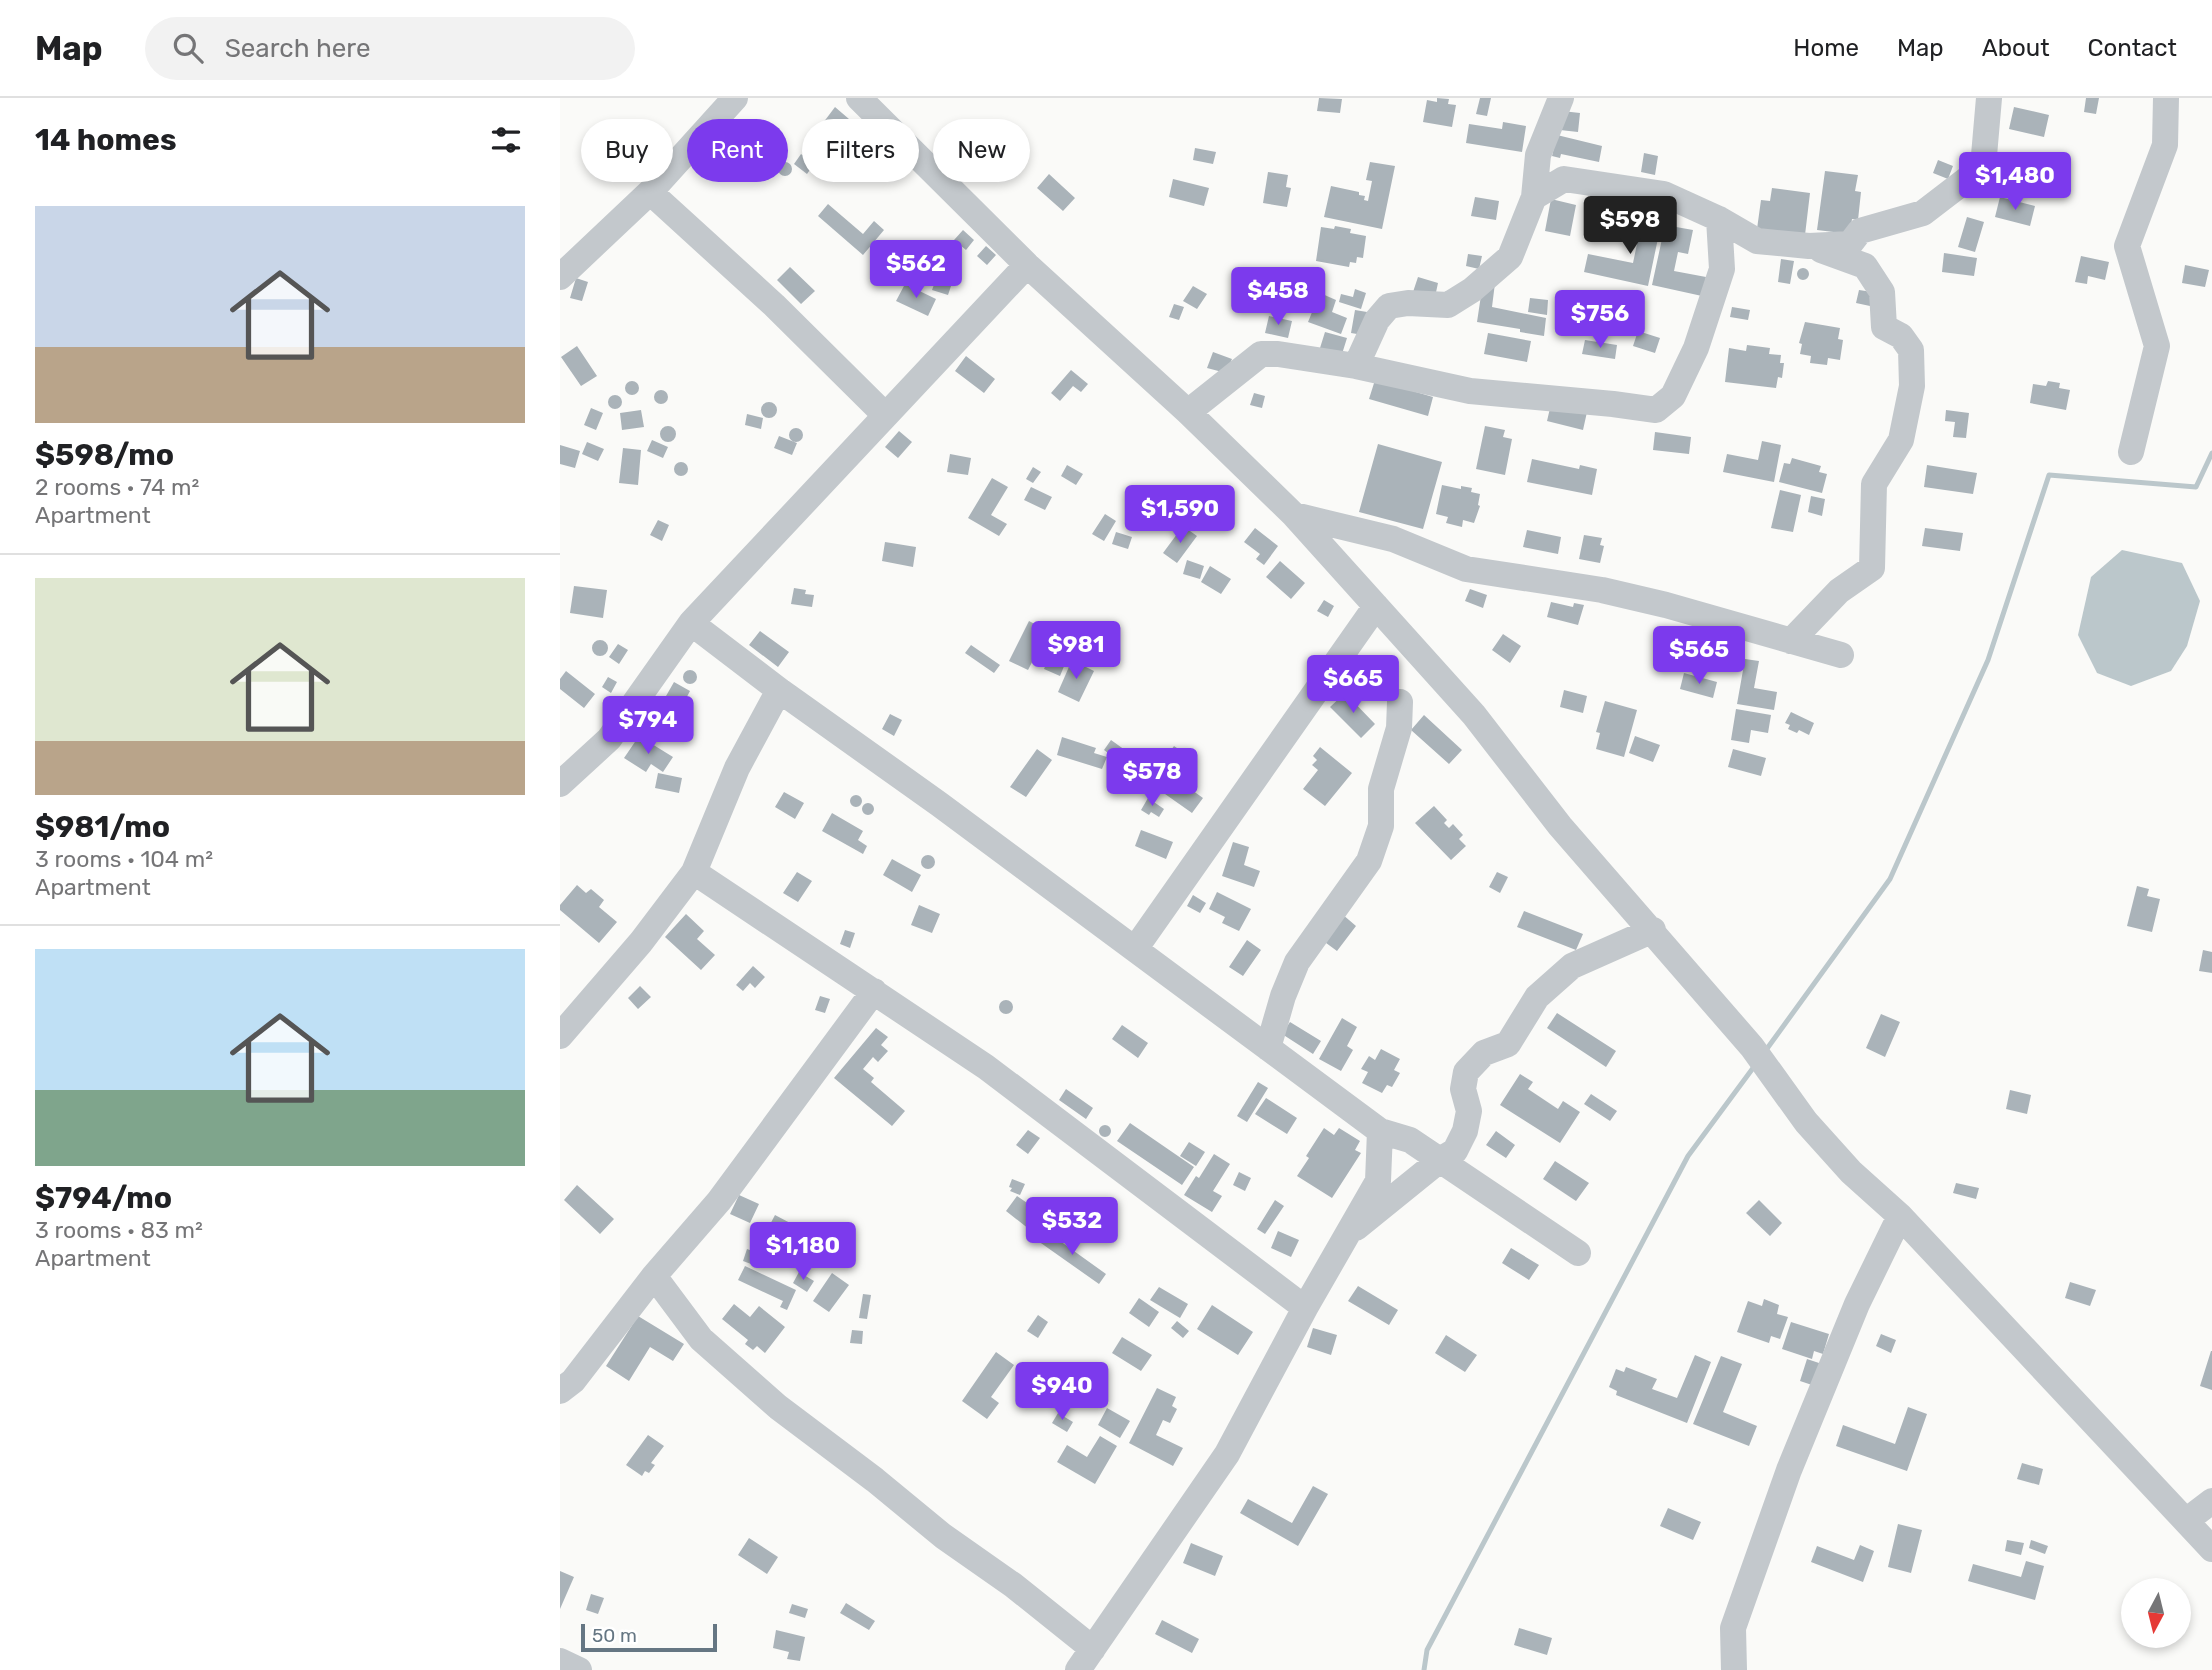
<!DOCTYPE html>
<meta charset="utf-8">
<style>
body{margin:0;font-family:Rubik,sans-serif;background:#f2f2f2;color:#202124;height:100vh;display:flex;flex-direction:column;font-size:26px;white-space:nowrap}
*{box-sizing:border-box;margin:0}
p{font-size:23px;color:#757577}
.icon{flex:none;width:38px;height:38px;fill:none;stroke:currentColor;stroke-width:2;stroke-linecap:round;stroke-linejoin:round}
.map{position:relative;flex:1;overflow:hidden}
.side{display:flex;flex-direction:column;background:#fff;width:560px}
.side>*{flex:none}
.banner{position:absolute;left:21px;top:21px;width:665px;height:63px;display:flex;gap:14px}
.needle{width:46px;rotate:187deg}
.controls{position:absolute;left:1561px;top:1480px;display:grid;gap:14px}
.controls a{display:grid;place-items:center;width:70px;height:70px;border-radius:50%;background:#fff;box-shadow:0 4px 10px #0003;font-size:35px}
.scale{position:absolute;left:21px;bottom:18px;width:136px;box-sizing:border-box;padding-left:7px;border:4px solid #657683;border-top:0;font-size:19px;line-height:24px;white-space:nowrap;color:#657683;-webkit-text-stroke:5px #fff;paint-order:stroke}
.price{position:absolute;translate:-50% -60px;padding:0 16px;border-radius:7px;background:#7c3aed;color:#fff;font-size:23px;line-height:46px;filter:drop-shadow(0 2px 4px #0008)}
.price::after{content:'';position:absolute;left:50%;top:42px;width:21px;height:16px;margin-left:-10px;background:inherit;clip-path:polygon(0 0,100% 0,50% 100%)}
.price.selected{background:#222;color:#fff}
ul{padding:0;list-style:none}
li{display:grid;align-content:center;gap:14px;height:371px;padding:0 35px}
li+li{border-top:2px solid #e0e0e0}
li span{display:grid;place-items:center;height:217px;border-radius:0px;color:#555}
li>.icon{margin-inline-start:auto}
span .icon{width:126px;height:126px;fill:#fffc;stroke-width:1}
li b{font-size:30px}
h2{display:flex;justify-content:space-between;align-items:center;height:84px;padding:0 35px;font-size:30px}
.tag{padding:0 24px;border-radius:32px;background:#fff;box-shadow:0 4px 10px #0003;font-size:24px;line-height:63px}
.tag.selected{background:#7c3aed;color:#fff}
header{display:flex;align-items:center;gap:42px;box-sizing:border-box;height:98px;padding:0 35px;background:#fff;border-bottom:2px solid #e0e0e0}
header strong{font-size:33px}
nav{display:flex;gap:38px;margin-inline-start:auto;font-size:24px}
.search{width:490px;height:63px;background:#f2f2f2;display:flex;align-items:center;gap:18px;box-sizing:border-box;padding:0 24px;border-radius:38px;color:#757577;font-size:26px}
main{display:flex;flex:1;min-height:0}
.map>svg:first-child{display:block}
</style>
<header>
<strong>Map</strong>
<div class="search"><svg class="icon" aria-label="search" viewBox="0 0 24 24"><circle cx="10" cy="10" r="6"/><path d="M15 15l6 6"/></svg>Search here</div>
<nav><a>Home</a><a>Map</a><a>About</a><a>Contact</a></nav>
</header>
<main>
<section class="side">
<h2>14 homes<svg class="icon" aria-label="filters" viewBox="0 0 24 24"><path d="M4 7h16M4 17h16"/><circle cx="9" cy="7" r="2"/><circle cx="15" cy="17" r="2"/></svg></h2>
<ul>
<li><span style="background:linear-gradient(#c9d6e8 65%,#b9a48a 0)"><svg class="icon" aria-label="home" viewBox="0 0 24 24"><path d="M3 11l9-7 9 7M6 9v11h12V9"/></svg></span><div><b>$598/mo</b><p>2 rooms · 74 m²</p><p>Apartment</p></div></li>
<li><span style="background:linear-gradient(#dfe7d0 75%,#b9a48a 0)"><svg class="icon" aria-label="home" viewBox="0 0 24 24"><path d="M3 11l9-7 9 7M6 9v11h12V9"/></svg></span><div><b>$981/mo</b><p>3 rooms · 104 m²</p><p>Apartment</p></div></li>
<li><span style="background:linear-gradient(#bfe0f5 65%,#7fa58c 0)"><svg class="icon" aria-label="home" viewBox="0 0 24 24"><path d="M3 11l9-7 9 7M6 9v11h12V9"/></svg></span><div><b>$794/mo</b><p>3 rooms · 83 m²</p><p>Apartment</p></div></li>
</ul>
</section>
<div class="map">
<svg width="1652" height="1572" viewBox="0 0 1652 1572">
<rect width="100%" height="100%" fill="#fafaf8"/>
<path fill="#bbc7cb" d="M1562,452L1622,465L1640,503L1627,548L1611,573L1571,588L1537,575L1518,537L1531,479Z"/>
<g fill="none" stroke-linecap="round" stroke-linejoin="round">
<path stroke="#bbc7cb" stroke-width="5" d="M1206,952L1330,781L1428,562L1489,377L1636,389L1652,355
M864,1572L867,1552L1128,1058L1196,966"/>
</g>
<path fill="#aab3b9" d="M759,0L782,1L780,15L757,13Z
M877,0L889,1L888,6L896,7L892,29L863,24L867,2L877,4Z
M920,0H931L927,18L916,16Z
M1526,0H1539L1536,16L1524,14Z
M275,9L289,21L277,36L263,25Z
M1454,9L1489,17L1484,39L1449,31Z
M1002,13L1020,15L1018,34L1000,32Z
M943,24L966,28L962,54L906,45L909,26L942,31Z
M159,37L173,47L167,56L153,47Z
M997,37L1042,48L1039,64L1001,56L1000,60L992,58Z
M199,42L215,47L211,60L195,54Z
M635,50L656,54L653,66L633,62Z
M195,54L217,69L208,82L186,67Z
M1084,55L1098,58L1095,77L1081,74Z
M241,56L254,66L247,76L234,66Z
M1378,62L1393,68L1388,81L1373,75Z
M218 71a7 7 0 1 1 14 0a7 7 0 1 1-14 0Z
M810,64L835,68L822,131L764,119L771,88L799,94V97L805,98L804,102L808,103L812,83L806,82Z
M1265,73L1298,77L1295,93L1301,94L1298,122L1292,121L1290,136L1257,132Z
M708,74L728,77L726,89L731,90L727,109L703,105Z
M489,76L515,100L503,113L477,90Z
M613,81L649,90L644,108L609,99Z
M1212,90L1250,95L1245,137L1197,131L1201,102L1210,103Z
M915,99L939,103L936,122L911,118Z
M1440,99L1475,108L1470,128L1435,119Z
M991,101L1016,107L1010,138L985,133Z
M268,106L303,136L314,123L324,132L303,157L258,118Z
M1407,119L1424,124L1415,154L1398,149Z
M1074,120L1101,126L1088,188L1024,174L1028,156L1073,165L1077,146L1068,144Z
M1105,127L1133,132L1128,156L1118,154L1114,173L1146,179L1142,198L1092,187Z
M775,128L791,131L790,135L806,138L803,160L797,159L796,165L790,164L789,169L756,163L761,129L774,131Z
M403,132L414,142L406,152L394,142Z
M426,148L436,157L427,167L417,158Z
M1384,155L1417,160L1414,178L1382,174Z
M908,156L922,158L919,171L906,168Z
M1521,158L1549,164L1545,182L1528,178L1527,186L1515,184Z
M1221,161L1234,163L1230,186L1218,184Z
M1625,167L1649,172L1645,189L1622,185Z
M381,168L395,176L388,197L372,192Z
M230,169L255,193L241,206L217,182Z
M1237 176a6 6 0 1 1 12 0a6 6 0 1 1-12 0Z
M858,179L878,185L875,199L853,194Z
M16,180L28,184L22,203L10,200Z
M923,184L935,185L932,209L986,220L984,238L960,234V231L917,224Z
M345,186L376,201L368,218L336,203Z
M633,188L647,196L637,211L623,203Z
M795,191L806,195L801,211L779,204L781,196L793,199Z
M1299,192L1312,194L1310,208L1296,205Z
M760,195L776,202L772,214L787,220L781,236L748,224Z
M970,200L988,202L987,217L968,214Z
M614,206L624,209L619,222L609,219Z
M1172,209L1190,212L1188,222L1170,219Z
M795,212L807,214L803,237L791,235Z
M709,218L732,223L728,240L705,235Z
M1245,224L1280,230L1278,241L1283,242L1280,262L1268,260L1267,267L1250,265L1251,258L1240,256L1242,246L1239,245Z
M1078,233L1100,240L1095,255L1073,248Z
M765,234L787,240L782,256L760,250Z
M928,235L971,243L967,264L924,256Z
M1025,242L1057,247L1055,261L1022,256Z
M1187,247L1210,250L1209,256L1221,257L1220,265H1224L1222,280L1218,279L1216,290L1165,284L1169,250L1186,253Z
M17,248L37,278L21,288L1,259Z
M653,254L672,261L666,275L647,270Z
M406,258L435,281L424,295L395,273Z
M511,272L528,286L521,294L513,288L500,303L491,295Z
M815,282L873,299L868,318L809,301Z
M1488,283L1500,285L1499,290L1510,292L1506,312L1470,305L1473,286L1486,288Z
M65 290a7 7 0 1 1 14 0a7 7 0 1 1-14 0Z
M94 299a7 7 0 1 1 14 0a7 7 0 1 1-14 0Z
M694,295L705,298L702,310L690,307Z
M48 304a7 7 0 1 1 14 0a7 7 0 1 1-14 0Z
M201 312a8 8 0 1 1 16 0a8 8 0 1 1-16 0Z
M991,306L1027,314L1023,332L987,323Z
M31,310L43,315L36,332L24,327Z
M81,312L84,329L62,332L60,315Z
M1386,312L1409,315L1406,340L1393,339L1395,324L1385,323Z
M187,316L203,320L201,331L185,327Z
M100 336a8 8 0 1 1 16 0a8 8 0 1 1-16 0Z
M925,328L945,332L943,339L952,341L945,377L916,371Z
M229 337a7 7 0 1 1 14 0a7 7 0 1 1-14 0Z
M339,333L352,344L338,360L325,349Z
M1095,334L1131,339L1129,356L1093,352Z
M219,338L237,345L232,357L214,350Z
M92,342L108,349L103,360L87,353Z
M1202,343L1221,347L1214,384L1163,374L1167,356L1198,362Z
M27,344L44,351L38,363L22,356Z
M818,346L882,364L863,431L799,414Z
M0,347L20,353L15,370L0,366Z
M63,350L81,352L78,387L59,385Z
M390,356L411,360L408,377L387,374Z
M1232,360L1261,368L1259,374L1267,376L1262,395L1219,384L1224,365L1230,366Z
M972,361L1019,371L1020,367L1037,371L1032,397L967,384Z
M114 371a7 7 0 1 1 14 0a7 7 0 1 1-14 0Z
M507,367L523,376L516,387L501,378Z
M1367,367L1417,375L1413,396L1364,389Z
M473,369L481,374L473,385L466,381Z
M432,380L448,389L431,417L447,426L439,438L408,420Z
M882,387L901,391V388L912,390L911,394L920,396L918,407L920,408L914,425L903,422L902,429L886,425L888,419L876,416Z
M471,389L492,399L485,412L464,402Z
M1220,392L1241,397L1233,434L1211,430Z
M1251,398L1265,401L1262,418L1248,414Z
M545,416L556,423L544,443L532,436Z
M98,422L109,427L102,443L90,437Z
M623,428L637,438L617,465L603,455Z
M695,430L718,448L704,467L696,461L700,456L684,444Z
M1365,430L1403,435L1400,453L1362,448Z
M967,432L1001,439L998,456L963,449Z
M556,434L572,439L568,451L552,446Z
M1024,437L1042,440L1040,447L1044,448L1040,465L1019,461Z
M325,444L356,449L353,469L322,463Z
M627,462L644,468L640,481L623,476Z
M720,463L745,485L731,501L706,479Z
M650,468L671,481L661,496L641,484Z
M14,488L47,492L43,520L10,515Z
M234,490L246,492L245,496L254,497L252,509L231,506Z
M910,491L927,497L923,510L905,503Z
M764,502L774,508L768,519L757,513Z
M991,504L1013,509L1014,505L1024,507L1018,527L987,519Z
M469,523L488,533L468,572L449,563Z
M502,526L519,532L500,578L484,571Z
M1115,529L1139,533L1135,555L1110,550Z
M200,533L229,554L218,569L189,547Z
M943,536L961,548L950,565L932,552Z
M1140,538L1176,545L1174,559L1138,552Z
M32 550a8 8 0 1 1 16 0a8 8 0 1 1-16 0Z
M58,546L68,552L59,566L49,559Z
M411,547L440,567L434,575L405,555Z
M1138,552L1160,562L1157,570L1135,560Z
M1185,561L1199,563L1194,590L1217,594L1214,612L1177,606Z
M512,562L534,573L519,604L498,594Z
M123 579a7 7 0 1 1 14 0a7 7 0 1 1-14 0Z
M6,573L35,596L24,610L0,591V581Z
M1124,575L1157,584L1153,600L1120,591Z
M48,579L57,584L51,595L42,589Z
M114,584L130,593L119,614L102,605Z
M1004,592L1027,598L1023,615L1000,609Z
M785,595L815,626L801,640L770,609Z
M1045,603L1077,612L1064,659L1036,651L1040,635L1036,634Z
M1176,611L1211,617L1208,635L1191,632L1189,645L1171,642Z
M1231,614L1254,625L1249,637L1239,632L1237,635L1228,631L1230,627L1225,625Z
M330,616L342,622L334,638L322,631Z
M864,617L902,652L889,666L851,632Z
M79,638L113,659L103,674L91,666L86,674L64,660Z
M1075,638L1100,647L1093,664L1069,655Z
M502,639L536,650L534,655L547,659L542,671L497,657Z
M551,642L579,662L571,672L544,652Z
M614,648L630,659L615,680L643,700L632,715L588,684Z
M760,649L792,675L765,708L743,691L758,672L752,667L757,662L753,658Z
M477,651L492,662L466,699L450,689Z
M1173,651L1206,660L1201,678L1168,669Z
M98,675L122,680L119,695L95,690Z
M224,694L244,705L235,721L215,709Z
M290 703a6 6 0 1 1 12 0a6 6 0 1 1-12 0Z
M588,700L604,711L599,719L591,714L589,717L581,712Z
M302 711a6 6 0 1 1 12 0a6 6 0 1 1-12 0Z
M874,708L887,722L884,725L889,730L893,726L903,737L899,741L906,748L891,762L855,725Z
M272,715L303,733L298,742L307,748L303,756L262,733Z
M581,732L613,744L606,761L575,748Z
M673,744L689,749L684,767L700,773L694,789L662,778Z
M361 764a7 7 0 1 1 14 0a7 7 0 1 1-14 0Z
M332,761L361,777L352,794L323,777Z
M237,774L252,783L238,804L223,795Z
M937,774L948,779L940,795L929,789Z
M17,787L26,795L31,791L44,802L39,809L57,824L39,845L0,812V807Z
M1577,788L1589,791L1587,798L1600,801L1592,834L1567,828Z
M657,794L691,811L679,833L662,825L665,819L649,811Z
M633,797L646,805L640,815L627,808Z
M359,807L380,816L372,835L351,827Z
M964,813L1023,836L1016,852L957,829Z
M126,816L144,833L137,841L155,857L141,872L105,839Z
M782,816L796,828L777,853L762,842Z
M285,832L295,835L290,850L280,846Z
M687,842L701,852L683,878L669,869Z
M1643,852L1652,854V875L1639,873Z
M193,868L205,879L195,890L190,885L183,893L176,887Z
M80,888L91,899L78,911L68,900Z
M260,898L270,901L265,915L255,912Z
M439 909a7 7 0 1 1 14 0a7 7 0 1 1-14 0Z
M997,915L1056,953L1046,969L987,930Z
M1321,916L1340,924L1325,959L1306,950Z
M782,920L797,929L787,948L793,952L781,973L759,961Z
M730,924L761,943L753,956L722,936Z
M562,927L588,945L578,960L552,941Z
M316,930L328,939L321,947L328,953L318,964L313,959L303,971L314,980L311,984L345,1013L332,1028L274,980Z
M821,951L840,961L834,972L840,975L832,989L827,987L822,995L802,985L808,974L801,971L809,958L815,962Z
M960,976L973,984L968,991L998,1011L1003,1003L1020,1014L1000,1045L940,1007Z
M698,984L708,990L687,1024L677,1018Z
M506,991L533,1010L526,1021L499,1002Z
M1450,992L1471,997L1467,1016L1446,1011Z
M1031,996L1057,1013L1050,1023L1024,1006Z
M706,1000L737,1020L727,1036L695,1016Z
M570,1025L634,1069L622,1087L557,1043Z
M539 1033a6 6 0 1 1 12 0a6 6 0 1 1-12 0Z
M764,1030L774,1037L779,1030L800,1043L795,1052L801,1055L772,1100L737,1078L749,1060L746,1058Z
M468,1032L480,1040L468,1056L456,1047Z
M936,1033L955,1047L946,1060L926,1047Z
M629,1044L645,1054L636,1068L620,1058Z
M654,1056L670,1066L653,1093L662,1098L652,1114L624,1097L636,1078L639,1080Z
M995,1063L1029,1085L1016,1103L983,1081Z
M679,1074L691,1080L685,1093L673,1087Z
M452,1081L465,1086L460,1097L450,1093L452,1090L449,1089Z
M1396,1085L1419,1090L1416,1101L1393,1095Z
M17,1087L54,1121L40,1136L4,1102Z
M179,1097L199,1106L190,1125L170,1116Z
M457,1098L473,1109L477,1104L490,1114L474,1135L446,1113Z
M715,1102L724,1108L705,1136L697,1131Z
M1199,1102L1222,1125L1210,1138L1186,1115Z
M215,1117L251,1136L242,1153L206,1134Z
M486,1133L546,1176L539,1186L478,1143Z
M718,1133L739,1142L731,1159L711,1150Z
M951,1150L979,1167L969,1182L942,1165Z
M187,1151L203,1157L199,1169L183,1163Z
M185,1168L236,1192L227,1212L220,1209L223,1203L178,1182Z
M239,1174L254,1183L247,1194L233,1185Z
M272,1175L289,1187L269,1214L253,1203Z
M1510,1184L1536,1192L1530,1208L1505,1200Z
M798,1188L838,1212L829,1227L788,1203Z
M599,1189L628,1206L620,1220L590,1202Z
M303,1196L311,1197L307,1221L299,1220Z
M579,1200L599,1214L589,1229L569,1215Z
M1204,1201L1219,1207L1217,1216L1228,1219L1220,1241L1211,1238L1209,1245L1177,1234L1188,1203L1202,1208Z
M174,1206L190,1219L199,1208L225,1229L205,1255L197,1248L193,1252L185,1246L188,1242L162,1221Z
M652,1207L693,1234L678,1257L637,1231Z
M478,1217L488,1224L478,1240L467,1233Z
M78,1218L124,1246L113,1263L90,1249L69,1283L46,1268Z
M617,1223L629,1233L623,1240L611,1230Z
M1231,1224L1269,1236L1263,1256L1254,1253L1252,1261L1222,1251Z
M753,1230L777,1237L771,1257L747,1249Z
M292,1232L303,1233L302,1246L290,1245Z
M1321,1236L1336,1242L1331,1255L1316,1248Z
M886,1237L917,1257L905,1274L875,1255Z
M562,1239L592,1257L581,1273L552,1255Z
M1651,1253H1652V1292L1640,1288Z
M436,1254L454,1267L431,1299L439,1305L427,1321L402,1303Z
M1135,1257L1151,1264L1127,1325L1056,1297L1057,1293L1049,1289L1056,1271L1064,1274L1066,1269L1097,1281L1092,1291L1117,1300Z
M1161,1258L1182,1266L1163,1314L1197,1328L1189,1348L1133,1326Z
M1247,1261L1262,1266L1255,1288L1240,1283Z
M597,1290L616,1299L612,1308L617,1311L610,1325L603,1322L596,1337L623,1350L613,1368L569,1345Z
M1348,1309L1367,1316L1347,1373L1276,1348L1283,1327L1335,1346Z
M547,1310L570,1323L560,1340L538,1327Z
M498,1315L513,1324L507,1334L492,1325Z
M88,1337L104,1348L91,1365L95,1367L89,1375L85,1373L82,1378L66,1367Z
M540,1338L557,1348L535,1386L497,1364L507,1347L527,1359Z
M1462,1365L1483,1371L1479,1387L1457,1381Z
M753,1388L768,1396L738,1448L680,1415L688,1401L732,1425Z
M1108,1410L1141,1424L1133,1442L1100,1428Z
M1338,1426L1362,1432L1351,1475L1328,1469Z
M189,1440L218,1459L207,1476L178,1457Z
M1447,1442L1464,1445L1461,1457L1445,1453Z
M1471,1442L1488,1448L1485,1456L1469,1450Z
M631,1445L663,1458L655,1478L623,1465Z
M1300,1447L1314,1453L1303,1484L1251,1464L1257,1448L1294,1462Z
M1466,1463L1484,1468L1475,1502L1408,1483L1413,1466L1461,1479Z
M0,1473L14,1479L0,1511Z
M31,1496L44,1500L38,1516L26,1512Z
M286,1505L315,1523L309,1532L280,1515Z
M232,1506L248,1511L245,1520L229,1515Z
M602,1522L639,1541L632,1555L595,1536Z
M959,1530L992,1540L987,1557L954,1547Z
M216,1532L245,1539L240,1563L227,1561L229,1554L213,1550Z"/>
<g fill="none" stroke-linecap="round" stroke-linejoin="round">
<path stroke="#c3c8cc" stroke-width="26" d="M299,0L467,167L628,314L734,417L914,617L1000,728L1192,949L1246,1024L1291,1074L1340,1118L1652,1451
M90,94L214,207L324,316
M974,99L1004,81L1104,96L1159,121L1197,143L1249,148L1290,146L1300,133L1363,115L1423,69L1429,0
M0,179L90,94L175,0
M796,268L817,222L829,208L848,205L888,207L912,192L950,159L974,99L978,57L1001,0
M628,314L701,256H718L796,268L910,293L1053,306L1096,312L1113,298L1136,250L1162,171L1159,121
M1571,354L1597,248L1567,148L1605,47L1606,0
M734,417L833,441L906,471L1042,492L1106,507L1281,557
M131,525L219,592L379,706L820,1033L818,1083L745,1210L667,1356L518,1572
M1231,543L1279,493L1312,470L1314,386L1341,342L1352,288L1351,252L1341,238L1324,229L1322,194L1305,168L1261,152
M0,686L49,641L131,525L467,167
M134,774L426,969L745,1210
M575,851L816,508
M0,938L81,844L134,774L177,670L219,592
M708,950L723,898L737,864L809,763L821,728V691L839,630L840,604
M820,1033L850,1042L1018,1155
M796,1130L880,1062L895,1053L905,1033L909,1013L903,991L906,974L924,955L948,946L977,899L1012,868L1093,832
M94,1178L141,1241L218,1309L315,1382L383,1438L453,1487L533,1551
M0,1293L13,1283L94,1178L159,1103L314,893
M1627,1422L1652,1403
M0,1563L19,1572
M1174,1572L1173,1530L1229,1372L1297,1206L1340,1118"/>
</g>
</svg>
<div class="controls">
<a><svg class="needle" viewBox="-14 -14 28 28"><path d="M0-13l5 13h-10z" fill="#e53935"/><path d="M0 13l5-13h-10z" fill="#757577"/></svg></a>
</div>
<div class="scale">50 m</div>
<b class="price" style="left:1455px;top:114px">$1,480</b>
<b class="price selected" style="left:1070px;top:158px">$598</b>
<b class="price" style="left:356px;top:202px">$562</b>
<b class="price" style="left:718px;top:229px">$458</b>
<b class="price" style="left:1040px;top:252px">$756</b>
<b class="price" style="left:620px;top:447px">$1,590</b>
<b class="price" style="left:516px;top:583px">$981</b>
<b class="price" style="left:1139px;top:588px">$565</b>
<b class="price" style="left:793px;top:617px">$665</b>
<b class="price" style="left:88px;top:658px">$794</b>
<b class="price" style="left:592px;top:710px">$578</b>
<b class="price" style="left:512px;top:1159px">$532</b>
<b class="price" style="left:243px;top:1184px">$1,180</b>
<b class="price" style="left:502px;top:1324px">$940</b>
<div class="banner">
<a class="tag">Buy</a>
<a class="tag selected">Rent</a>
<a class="tag">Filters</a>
<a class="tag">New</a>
</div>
</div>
</main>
